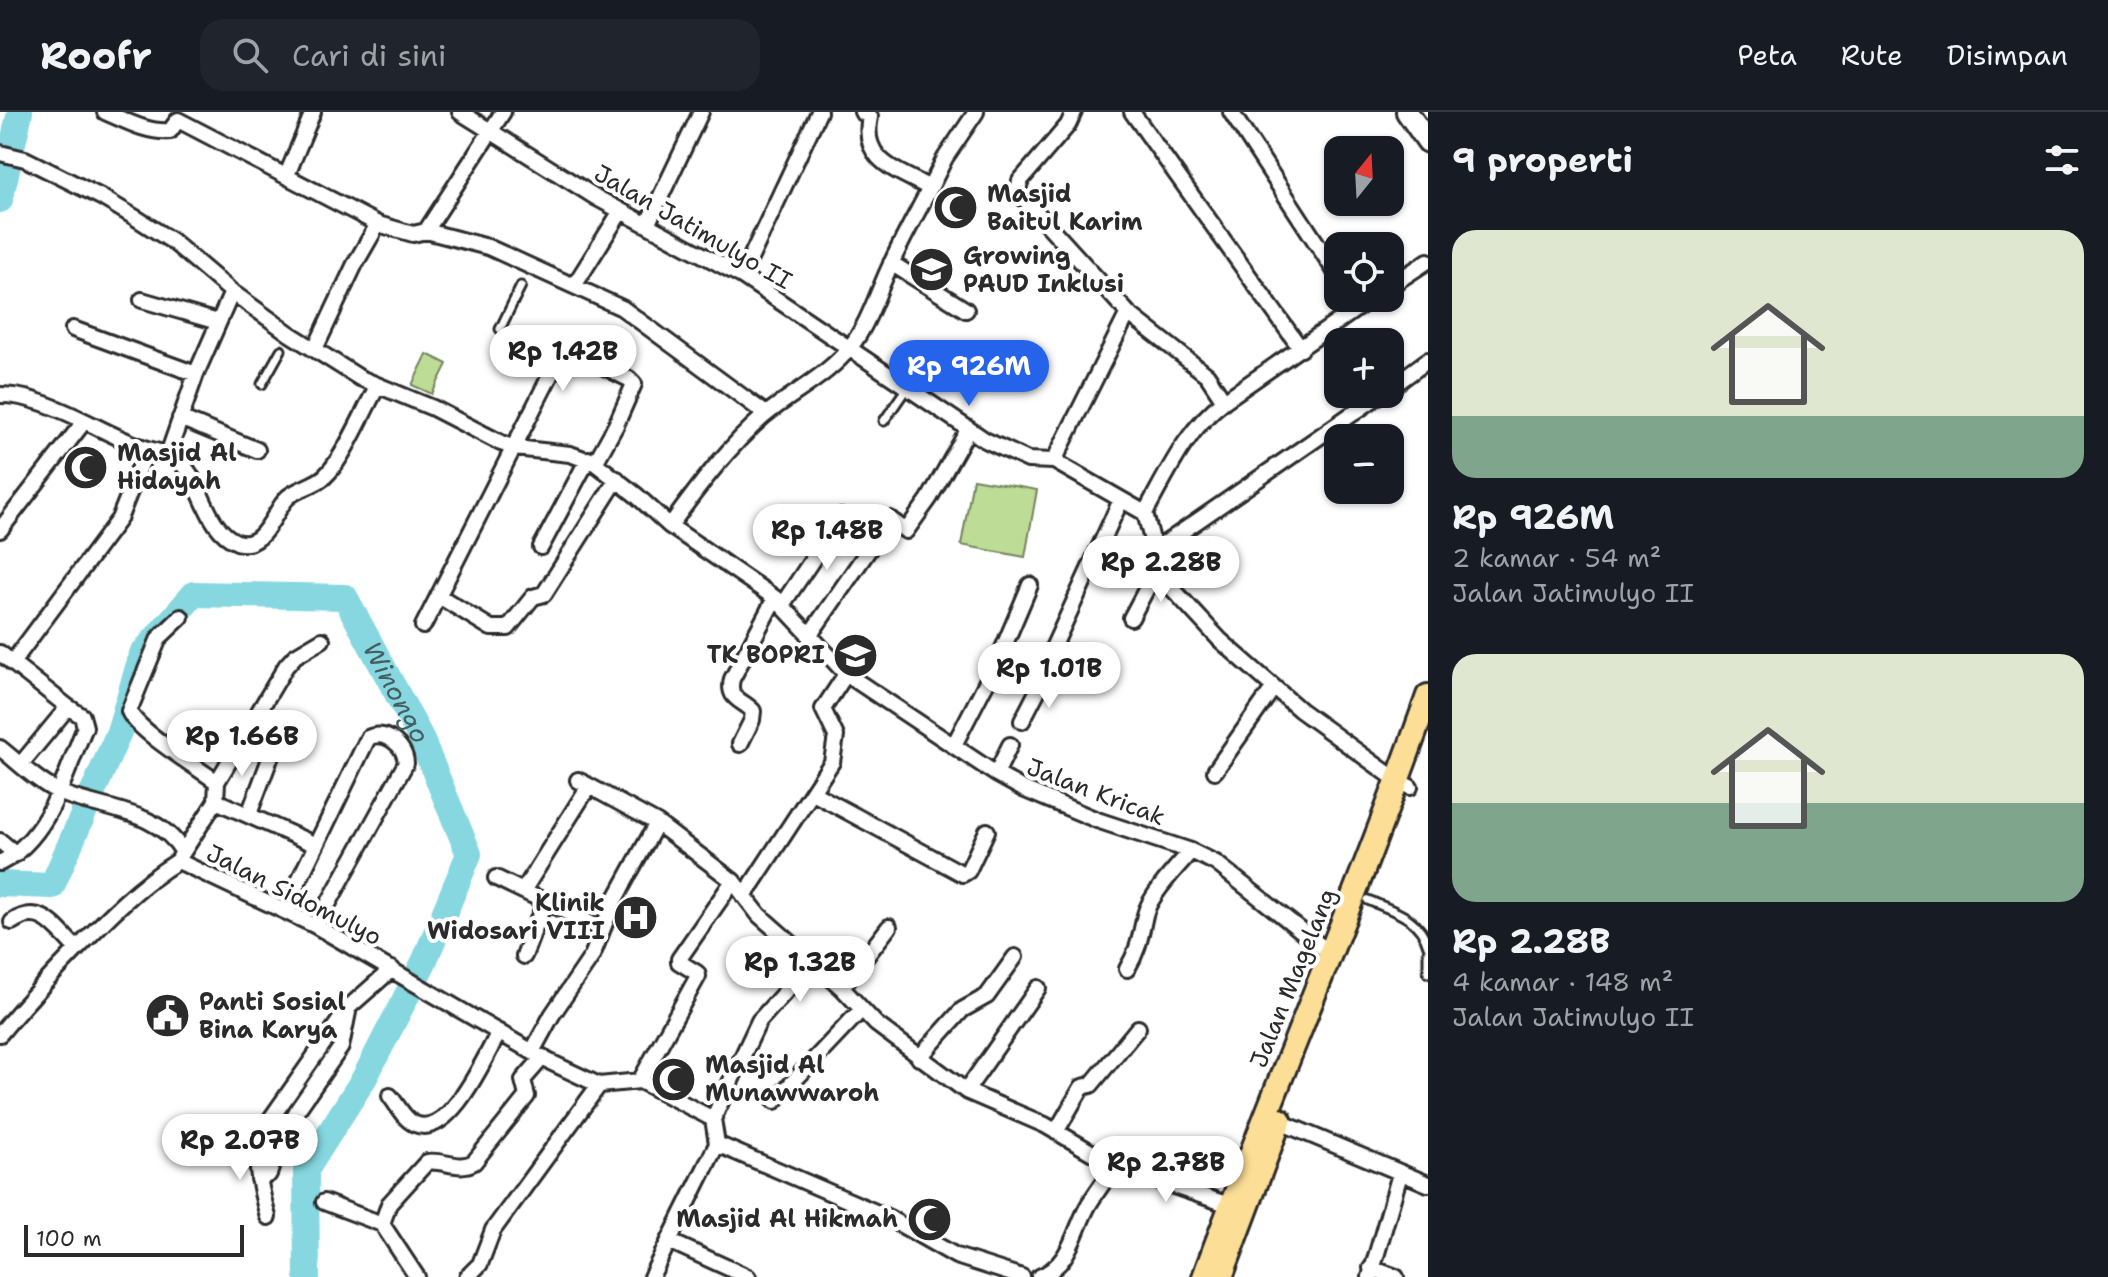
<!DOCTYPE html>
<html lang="id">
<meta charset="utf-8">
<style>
body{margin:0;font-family:"Shantell Sans",sans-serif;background:#20242c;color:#f1f3f6;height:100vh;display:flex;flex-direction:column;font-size:30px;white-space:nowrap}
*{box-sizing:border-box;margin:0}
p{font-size:26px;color:#9ea1a6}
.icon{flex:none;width:44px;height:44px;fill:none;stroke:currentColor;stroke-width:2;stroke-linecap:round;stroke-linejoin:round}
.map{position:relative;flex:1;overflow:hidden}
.sheet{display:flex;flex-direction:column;background:#171b24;width:680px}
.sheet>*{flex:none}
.needle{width:52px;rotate:18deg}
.tools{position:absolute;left:1324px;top:24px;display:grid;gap:16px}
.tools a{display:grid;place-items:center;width:80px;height:80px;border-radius:16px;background:#171b24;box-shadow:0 2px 6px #0004;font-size:40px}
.scale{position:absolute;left:24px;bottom:20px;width:220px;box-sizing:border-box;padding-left:8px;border:4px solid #2b2b2b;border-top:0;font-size:22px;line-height:28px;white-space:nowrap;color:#2b2b2b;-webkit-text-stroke:6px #fff;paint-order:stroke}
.price{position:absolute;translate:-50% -68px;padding:0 18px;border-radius:28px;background:#fff;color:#222;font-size:26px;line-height:52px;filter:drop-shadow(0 2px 4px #0008)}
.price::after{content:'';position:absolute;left:50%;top:48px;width:24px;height:18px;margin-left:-12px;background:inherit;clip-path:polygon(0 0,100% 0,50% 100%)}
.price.current{background:#2563eb;color:#fff}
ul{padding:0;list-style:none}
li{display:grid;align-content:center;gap:16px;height:424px;padding:0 24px}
li span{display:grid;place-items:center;height:248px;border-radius:24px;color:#555}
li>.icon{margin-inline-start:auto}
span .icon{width:144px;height:144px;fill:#fffc;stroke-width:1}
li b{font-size:34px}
h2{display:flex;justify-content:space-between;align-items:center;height:96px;padding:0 24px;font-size:34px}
header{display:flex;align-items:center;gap:48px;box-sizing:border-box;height:112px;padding:0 40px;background:#171b24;border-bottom:2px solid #363941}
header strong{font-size:38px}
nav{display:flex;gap:44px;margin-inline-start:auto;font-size:28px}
.search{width:560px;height:72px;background:#20242c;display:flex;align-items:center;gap:20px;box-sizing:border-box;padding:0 28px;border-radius:24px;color:#9ea1a6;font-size:30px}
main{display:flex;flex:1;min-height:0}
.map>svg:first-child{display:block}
</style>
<header>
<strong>Roofr</strong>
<div class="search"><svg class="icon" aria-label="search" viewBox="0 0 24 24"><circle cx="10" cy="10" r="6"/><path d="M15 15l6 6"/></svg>Cari di sini</div>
<nav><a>Peta</a><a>Rute</a><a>Disimpan</a></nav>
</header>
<main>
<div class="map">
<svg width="1428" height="1165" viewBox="0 0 1428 1165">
<rect width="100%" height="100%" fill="#fff"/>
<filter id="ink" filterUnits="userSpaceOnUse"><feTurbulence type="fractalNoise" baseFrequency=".0125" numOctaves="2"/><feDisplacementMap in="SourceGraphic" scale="16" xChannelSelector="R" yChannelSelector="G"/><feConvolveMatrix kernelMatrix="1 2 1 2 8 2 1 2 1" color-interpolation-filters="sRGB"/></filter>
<g filter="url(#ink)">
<path fill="#bddc95" stroke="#748460" stroke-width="2" d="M427,242L447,252L432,282L412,273Z
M973,367L1037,378L1025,445L961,433Z"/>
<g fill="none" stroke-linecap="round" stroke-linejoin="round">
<g stroke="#86d7e0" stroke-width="26">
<path d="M0,88L20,0"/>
<path id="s1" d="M0,772L52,774L119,620L142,542L194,482L345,485L420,624L469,742L424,850L365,965L306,1058L307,1165"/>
</g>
<defs>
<path id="service" d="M500,217L521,174
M262,272L281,238
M884,309L906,277
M1368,788C1393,799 1420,805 1428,834
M1428,840V861"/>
<path id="minor" d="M105,0C125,8 147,21 170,19L178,8L378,112L413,122L426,119L503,0
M460,0L597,86L742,164L985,328L1028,348L1054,349L1145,401L1153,432L1156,459L1220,528L1300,598L1398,669L1410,675
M1132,0L1301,237
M1231,0L1338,164
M0,41L25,47L101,85L136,106L172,129L232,180L290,222L360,266L433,296L501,331L515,336L570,342L595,351L636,383L670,414L775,486L846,562L996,662L1023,677L1097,708L1191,739L1216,751L1332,843
M287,63L313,0
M930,76L945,46L976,0
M647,113L701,0
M426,119L488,135L622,196L766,302
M891,151L966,198
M742,164L819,0
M574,174L621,99
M1390,174L1428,149
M142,188L218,210
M1128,201L1207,263L1224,289C1186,318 1168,360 1145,401
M73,217L196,262
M315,237L355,152L378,112
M1390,276L1428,248
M0,283C12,283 24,285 36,289C75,300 109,325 148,337C160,341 172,341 181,351C203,372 206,418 237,430C264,439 274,398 288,385C301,374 318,374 329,360C346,341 364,298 377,275
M1224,289L1372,186
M180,306L257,338
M168,342L196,262L232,180
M1054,349L1128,201L1018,80L1020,69L1068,13L1074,0
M670,414C698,375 729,334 765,303C793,280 829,263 851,234C869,211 878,179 891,152C903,126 917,101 930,76C897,58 860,49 870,5L862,0
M0,418L83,311
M541,435L588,347
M1154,439L1381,282
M439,484L491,516H508L533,485L544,482L617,367
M782,493L841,405
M181,505L159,526L129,599C136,618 198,656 217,670
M1131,506L1156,459
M423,514L559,246C578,238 611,259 629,267L634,272L616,313L595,351
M809,524L890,407L906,419L929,387L968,318
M0,541L68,595L21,652
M12,551L119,407L147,337
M1045,562L1052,538L1121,388
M1022,609L1042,570
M740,632L752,608L753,599C742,587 727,588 732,567L775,486
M954,633L999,546L1030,473
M0,636C19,651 39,671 61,681C101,698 158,697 183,740L180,745
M1215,659L1274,575
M996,662L1010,633
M578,668L657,711L733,769L759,803L842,876L876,912L966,979L1045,1013L1115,1054L1235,1095
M813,681L963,762L968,759L987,719
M216,689L316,733
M249,702L271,644
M0,729L16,742
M183,740L216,689L217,670L286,554L295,544L322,528
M178,749L316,814L548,949L599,973L640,969L713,1007L717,1032L889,1106L956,1144L1022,1165
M0,751C50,726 65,662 85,615L82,604L68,595
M496,766L602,817
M523,779L589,674
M744,784L832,650L836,624L823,597L846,562
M284,799L368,626C385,617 405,633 406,651L316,814
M12,810C42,790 56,817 77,837
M524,844L545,789
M1127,857C1139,837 1140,825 1145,803C1149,784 1178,754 1191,739
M842,876L889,815
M0,922C23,893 49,866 75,839C107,806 139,773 178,749
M533,938L552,903L592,844L613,791L657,711
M919,946L962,898L987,884L1015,845
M640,969L698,864L697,861L679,850V847L733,769
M966,979L1038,876
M390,984C397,992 404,1008 415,1012C450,1027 485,945 499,920
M775,989L862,897
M713,1007L759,909L812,850
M1280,1010L1428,1072
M1056,1020L1082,975L1091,973L1138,916
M259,1067L269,1062L280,1030L298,997L341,935L348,900
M324,1090L382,1112L417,1165
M268,1105C260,1073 251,1046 265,1015L349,895L392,857
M382,1112L389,1092L427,1050C442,1047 459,1059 474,1050L527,984L523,968L543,945
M669,1129L748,1165
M1371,1156L1396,1165
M467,1165L480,1152L493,1118L599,973
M651,1165L717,1032
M1039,1165C1071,1153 1074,1118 1089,1092C1097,1079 1106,1067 1115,1054
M1370,1165L1400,1062"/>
<path id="secondary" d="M1407,0L1428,30"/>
<path id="primary" d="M1204,1165C1276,970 1359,780 1428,584
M1221,1165L1280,1008"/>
</defs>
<use href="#service" stroke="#2b2b2b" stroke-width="13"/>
<use href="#minor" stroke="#2b2b2b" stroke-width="20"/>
<use href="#secondary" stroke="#2b2b2b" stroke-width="26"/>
<use href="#primary" stroke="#2b2b2b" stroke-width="28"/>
<use href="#service" stroke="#fff" stroke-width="7"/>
<use href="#minor" stroke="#fff" stroke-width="14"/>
<use href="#secondary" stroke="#fff" stroke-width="20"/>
<use href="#primary" stroke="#fcde96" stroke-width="22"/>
</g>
</g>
<defs>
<symbol id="mosque-disc" viewBox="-11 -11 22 22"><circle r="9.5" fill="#2b2b2b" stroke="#fff"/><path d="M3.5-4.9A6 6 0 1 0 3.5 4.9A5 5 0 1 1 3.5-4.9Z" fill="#fff"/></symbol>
<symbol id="school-disc" viewBox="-11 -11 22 22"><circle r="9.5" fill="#2b2b2b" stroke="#fff"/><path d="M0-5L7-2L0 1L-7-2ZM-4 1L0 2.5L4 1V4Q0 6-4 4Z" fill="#fff"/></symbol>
<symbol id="hospital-disc" viewBox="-11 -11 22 22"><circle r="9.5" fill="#2b2b2b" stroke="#fff"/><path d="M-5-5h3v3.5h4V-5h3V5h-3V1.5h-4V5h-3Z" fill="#fff"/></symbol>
<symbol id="civic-disc" viewBox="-11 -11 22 22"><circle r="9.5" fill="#2b2b2b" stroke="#fff"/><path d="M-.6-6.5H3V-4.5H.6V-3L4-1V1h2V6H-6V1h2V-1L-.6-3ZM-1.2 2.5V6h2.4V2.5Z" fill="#fff"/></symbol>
</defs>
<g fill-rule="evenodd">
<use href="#mosque-disc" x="930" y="70" width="51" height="51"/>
<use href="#school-disc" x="906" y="132" width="51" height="51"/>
<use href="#mosque-disc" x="60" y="330" width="51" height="51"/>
<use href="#school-disc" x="830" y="518" width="51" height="51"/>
<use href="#hospital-disc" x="610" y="780" width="51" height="51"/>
<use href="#civic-disc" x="142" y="878" width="51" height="51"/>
<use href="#mosque-disc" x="648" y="942" width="51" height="51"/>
<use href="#mosque-disc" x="904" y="1082" width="51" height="51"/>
</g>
<g text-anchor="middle" stroke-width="8" stroke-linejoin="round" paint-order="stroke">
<g font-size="24" font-weight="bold" fill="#2b2b2b" stroke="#fff" text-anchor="start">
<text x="987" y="90">Masjid<tspan x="987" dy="28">Baitul Karim</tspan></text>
<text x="963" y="152">Growing<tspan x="963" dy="28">PAUD Inklusi</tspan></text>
<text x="117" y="349">Masjid Al<tspan x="117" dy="28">Hidayah</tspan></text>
<text x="825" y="551" text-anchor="end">TK BOPRI</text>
<text x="605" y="799" text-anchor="end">Klinik<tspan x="605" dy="28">Widosari VIII</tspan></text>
<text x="199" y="898">Panti Sosial<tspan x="199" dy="28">Bina Karya</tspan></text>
<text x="705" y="961">Masjid Al<tspan x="705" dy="28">Munawwaroh</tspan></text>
<text x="898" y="1115" text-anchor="end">Masjid Al Hikmah</text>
</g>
<g font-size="24" fill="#2b2b2b" stroke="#fff">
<text transform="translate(693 115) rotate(30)" y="8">Jalan Jatimulyo II</text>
<text transform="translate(1096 680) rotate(21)" y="8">Jalan Kricak</text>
<text transform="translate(294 783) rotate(27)" y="8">Jalan Sidomulyo</text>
<text transform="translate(1293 866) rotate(-68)" y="8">Jalan Magelang</text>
</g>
<g font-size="26" font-style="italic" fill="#465f61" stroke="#fff">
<text dy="9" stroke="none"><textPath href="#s1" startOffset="640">Winongo</textPath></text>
</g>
</g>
</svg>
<div class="tools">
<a><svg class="needle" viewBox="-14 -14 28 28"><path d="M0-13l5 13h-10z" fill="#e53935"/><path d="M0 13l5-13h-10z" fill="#9ea1a6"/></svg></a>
<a><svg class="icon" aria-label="locate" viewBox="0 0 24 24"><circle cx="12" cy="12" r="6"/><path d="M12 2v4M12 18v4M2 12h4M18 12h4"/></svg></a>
<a>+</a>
<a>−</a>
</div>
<div class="scale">100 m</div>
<b class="price" style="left:563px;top:281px">Rp 1.42B</b>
<b class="price current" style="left:969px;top:296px">Rp 926M</b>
<b class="price" style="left:827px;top:460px">Rp 1.48B</b>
<b class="price" style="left:1161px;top:492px">Rp 2.28B</b>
<b class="price" style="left:1049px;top:598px">Rp 1.01B</b>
<b class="price" style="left:242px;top:666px">Rp 1.66B</b>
<b class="price" style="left:800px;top:892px">Rp 1.32B</b>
<b class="price" style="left:240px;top:1070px">Rp 2.07B</b>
<b class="price" style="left:1166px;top:1092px">Rp 2.78B</b>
</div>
<section class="sheet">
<h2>9 properti<svg class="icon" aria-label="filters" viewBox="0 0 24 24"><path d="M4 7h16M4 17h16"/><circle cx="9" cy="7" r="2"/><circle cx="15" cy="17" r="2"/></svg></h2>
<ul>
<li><span style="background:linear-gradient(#dfe7d0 75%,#7fa58c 0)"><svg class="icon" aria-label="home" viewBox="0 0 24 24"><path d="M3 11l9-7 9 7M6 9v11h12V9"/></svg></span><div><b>Rp 926M</b><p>2 kamar · 54 m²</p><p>Jalan Jatimulyo II</p></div></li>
<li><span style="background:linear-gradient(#dfe7d0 60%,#7fa58c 0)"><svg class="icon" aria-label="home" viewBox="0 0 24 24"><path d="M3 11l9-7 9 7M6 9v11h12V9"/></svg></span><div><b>Rp 2.28B</b><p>4 kamar · 148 m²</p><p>Jalan Jatimulyo II</p></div></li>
</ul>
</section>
</main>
